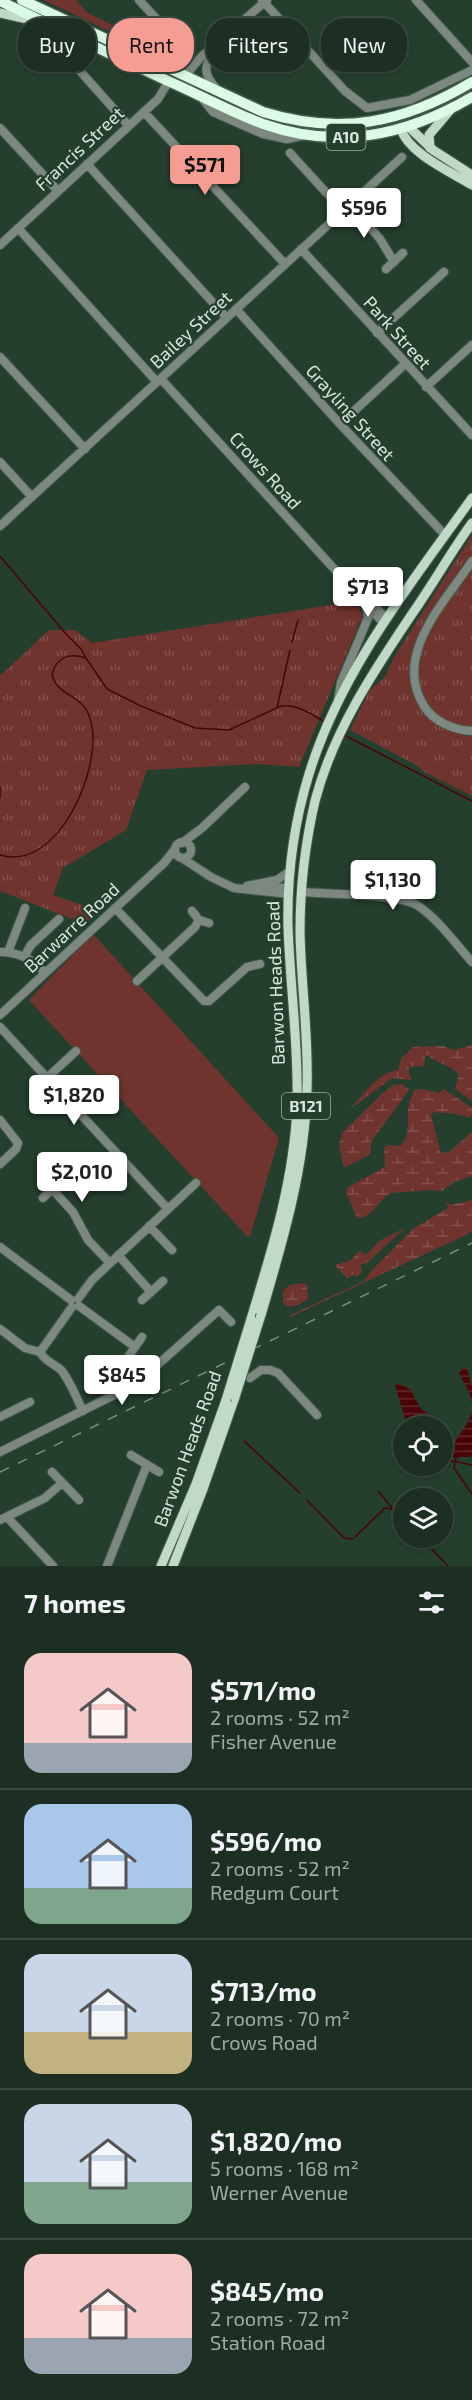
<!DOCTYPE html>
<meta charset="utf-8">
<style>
body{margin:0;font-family:"Exo 2",sans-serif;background:#293b2f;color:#f1f3f6;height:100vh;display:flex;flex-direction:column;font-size:22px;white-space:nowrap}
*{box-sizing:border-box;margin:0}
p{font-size:20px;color:#a0a9a5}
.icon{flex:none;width:33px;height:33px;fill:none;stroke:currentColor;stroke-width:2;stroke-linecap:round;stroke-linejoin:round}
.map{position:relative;height:1566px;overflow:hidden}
.sheet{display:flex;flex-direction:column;background:#1c2f22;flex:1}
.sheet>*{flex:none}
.guide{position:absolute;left:18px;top:18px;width:436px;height:54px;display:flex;gap:12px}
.tools{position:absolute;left:393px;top:1416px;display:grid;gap:12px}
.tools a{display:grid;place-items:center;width:60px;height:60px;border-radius:50%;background:#1c2f22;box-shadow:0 3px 9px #0003,0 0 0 2px #3a4a40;font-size:30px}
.price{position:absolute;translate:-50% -51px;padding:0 14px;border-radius:6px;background:#fff;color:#222;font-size:20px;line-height:39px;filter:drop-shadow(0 2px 3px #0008)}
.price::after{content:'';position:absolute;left:50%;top:36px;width:18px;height:14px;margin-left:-9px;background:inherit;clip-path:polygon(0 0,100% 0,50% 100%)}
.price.current{background:#f59c93;color:#111}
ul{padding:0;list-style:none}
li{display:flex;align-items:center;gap:18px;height:150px;padding:0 24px}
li+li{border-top:2px solid #3a4a40}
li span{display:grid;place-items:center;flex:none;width:168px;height:120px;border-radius:18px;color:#555}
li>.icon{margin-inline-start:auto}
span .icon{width:72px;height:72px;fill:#fffc;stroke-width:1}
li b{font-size:26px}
h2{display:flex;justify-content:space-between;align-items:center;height:72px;padding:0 24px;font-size:26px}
.chip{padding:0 21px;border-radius:24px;background:#1c2f22;box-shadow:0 3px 9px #0003,0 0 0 2px #3a4a40;font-size:21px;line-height:54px}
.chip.current{background:#f59c93;color:#111}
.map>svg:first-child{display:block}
</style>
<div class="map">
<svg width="472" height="1566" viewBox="0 0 472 1566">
<defs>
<pattern id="wetland-marsh" width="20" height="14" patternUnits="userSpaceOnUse" patternTransform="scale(1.5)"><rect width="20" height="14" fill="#70342f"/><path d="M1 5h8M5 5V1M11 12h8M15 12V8" fill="none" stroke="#84514d"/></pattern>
<pattern id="park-tufts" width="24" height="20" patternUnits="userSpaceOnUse" patternTransform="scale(1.5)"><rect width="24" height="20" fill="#70342f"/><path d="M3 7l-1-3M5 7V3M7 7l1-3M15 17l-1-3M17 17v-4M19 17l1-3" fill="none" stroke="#84514d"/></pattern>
<pattern id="water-rules" width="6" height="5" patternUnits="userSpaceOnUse" patternTransform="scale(1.5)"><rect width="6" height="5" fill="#490507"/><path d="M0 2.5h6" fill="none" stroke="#62292b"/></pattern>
</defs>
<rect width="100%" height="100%" fill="#253f2e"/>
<path fill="#70342f" d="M43,0H76L88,13L174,55L181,50L192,57C181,65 172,60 162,56Z
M93,934L279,1138L250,1237L247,1236L29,1000Z"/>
<path fill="url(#wetland-marsh)" d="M472,1045V1101L455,1089L459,1074C448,1064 438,1064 427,1055L425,1057L424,1066L409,1067V1074L412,1080L392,1078L350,1109C364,1094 377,1073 398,1070L401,1059L413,1047L443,1046L453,1050Z
M402,1084L409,1090L371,1142V1154L344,1168L339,1146L342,1133L383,1093L393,1085Z
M422,1089L439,1093L444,1089L472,1108V1115L469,1118C458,1113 445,1113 434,1112L431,1115L441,1153L449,1152L472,1132V1176L454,1182L442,1191L428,1190L391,1193C378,1200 374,1217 357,1218L346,1192L348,1187L383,1168L385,1166L384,1148L387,1145L400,1146C411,1136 407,1123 408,1109C409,1103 412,1096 414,1090Z
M472,1200V1231L466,1235L290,1317L289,1316L364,1281L371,1271L413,1229L448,1208L446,1201L451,1205Z
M405,1228L367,1263L360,1265L362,1272L357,1277L353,1275L347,1278L335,1265L350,1261L358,1252L362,1251L364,1255L369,1252L379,1241Z
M302,1283L307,1285L308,1299L298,1305L287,1307L283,1303V1290L290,1285Z"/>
<path fill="url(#park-tufts)" d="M472,535V796L426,773L416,765L350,730L370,690L385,677L394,657Z
M356,601L364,618L360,622L299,767L257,764L147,770L126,830L63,868L53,895L99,911L85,924L0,891V676L49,630H75L92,643Z"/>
<path fill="url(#water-rules)" d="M463,1368H467L472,1388V1403L469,1392L459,1373Z
M396,1383L410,1389L421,1409L439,1421L440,1426H407L395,1385Z
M472,1411V1455L470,1457H460L458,1460L447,1454L468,1422Z"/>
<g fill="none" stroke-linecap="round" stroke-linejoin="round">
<path stroke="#490507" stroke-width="1.5" d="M0,556L66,634L81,649L86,658
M292,642L298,620
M277,708L290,650
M344,735L472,801
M0,787V798
M0,855C59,873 103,766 91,722C84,692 58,699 52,674C57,656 70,653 86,658L107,689L141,706L195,728L229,730L281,706C297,704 311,714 325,722
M244,1441L300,1493
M456,1458L454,1468L472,1494
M442,1459L472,1465
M378,1491L393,1509
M307,1500L344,1538L353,1539
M403,1518H404
M355,1537L385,1508L393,1509L399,1513
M421,1538L448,1566"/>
<defs>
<path id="minor" d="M139,0L186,51
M262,0L345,91L367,108L410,100L472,70
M416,0L472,62
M57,43L63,52L129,126
M215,51C204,64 203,74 215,87
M185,76L201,57L267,0
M201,97L213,112L263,134L287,139L306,135
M144,112L285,264
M0,128L58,191
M290,153L343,211
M87,164L226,317
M350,204L380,239L394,262
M18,228L157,382
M0,245L158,99L169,81
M301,249L472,435
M386,269L403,253
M236,309L340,424L445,535
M377,333L444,272
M0,357L85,449
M161,379L347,583L387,618
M426,387L472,345
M340,424L405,364
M0,462L32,497
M0,526L402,157
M472,561C445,602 392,655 424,706C434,722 454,730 472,731
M362,594L398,603
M355,595L384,623
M338,700L341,682L368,618L367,609
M175 850a8 8 0 1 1 16 0a8 8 0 1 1-16 0Z
M182,843L202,828L245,787
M182,858L211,877L234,888L289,894
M247,886L277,880L290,871
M257,887L289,888
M301,892C326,894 399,894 417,905C438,919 455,943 472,962
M115,908L204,1001H209L247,967L260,964
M192,911L199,920L209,923
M0,952C19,952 33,959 45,973
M8,952L25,908
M24,957L31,945L59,919
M137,981L195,927L199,920
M0,1015L164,863L175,849
M0,1027L168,1209
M47,1078L76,1051
M0,1120L18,1143L16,1149L0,1164
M52,1189L65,1176
M43,1198L52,1189L73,1212L88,1240L110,1263
M149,1226L172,1250
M0,1247L71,1300
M118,1255L151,1292L142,1300
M151,1292L163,1281
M78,1299L92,1280L196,1183
M79,1306L135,1347
M72,1307L40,1352C44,1361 55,1364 62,1371C71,1383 76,1397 83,1411
M0,1329L25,1348L40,1352
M128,1357L142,1337
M250,1378L261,1370H270L278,1373L317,1415
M0,1417L30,1402
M0,1452L136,1384L219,1310L231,1322
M131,1455L159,1472
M52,1472L79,1500
M7,1517L53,1566
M0,1520L45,1498L62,1483
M107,1566L147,1465"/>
<path id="major" d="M0,13L40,22
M409,127L433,150L472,175
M401,129C408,153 451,172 472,185
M430,148L429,135L451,109
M261,1315C283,1241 305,1167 307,1090C309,1037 301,984 300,932C300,888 305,844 315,801C333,732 373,672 412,614C433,584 451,552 472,523
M251,1319C272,1250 294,1180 297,1107C299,1047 290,987 288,926C287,875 294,823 309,774C341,670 410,585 472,498
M161,1566L196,1484L226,1400
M173,1566L203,1489L235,1397"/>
<path id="highway" d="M22,0L263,112C340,136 404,123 472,82
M0,1C56,28 112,55 168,81C200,95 231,112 263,124C338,150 405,136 472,97"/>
</defs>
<use href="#minor" stroke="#455d4d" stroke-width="10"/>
<use href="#major" stroke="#455d4d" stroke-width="11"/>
<use href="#highway" stroke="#455d4d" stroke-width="13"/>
<use href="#minor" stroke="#7d8980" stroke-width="8"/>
<use href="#major" stroke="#c1dac8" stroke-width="9"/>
<use href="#highway" stroke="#dcfbe4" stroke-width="10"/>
<path stroke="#798e7f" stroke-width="1.5" stroke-dasharray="10 10" stroke-linecap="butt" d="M0,1472L472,1243"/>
<defs>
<path id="major-bridge" d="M235,1397L261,1315
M226,1400L251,1319"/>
</defs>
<use href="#major-bridge" stroke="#455d4d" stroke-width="11" stroke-linecap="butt"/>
<use href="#major-bridge" stroke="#c1dac8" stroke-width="9"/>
</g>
<g text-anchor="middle" stroke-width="4.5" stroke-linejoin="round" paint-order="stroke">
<g fill="#253f2e" stroke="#a2b5a8" stroke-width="1.5">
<rect x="326.5" y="124" width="39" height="26" rx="4.5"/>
<rect x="282" y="1093" width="48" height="26" rx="4.5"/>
</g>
<g font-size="16" font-weight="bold" fill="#d8e7dc">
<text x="346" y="143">A10</text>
<text x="306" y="1112">B121</text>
</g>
<g font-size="18" fill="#d8e7dc" stroke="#253f2e">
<text transform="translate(80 149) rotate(-43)" y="6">Francis Street</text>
<text transform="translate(191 330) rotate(-43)" y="6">Bailey Street</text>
<text transform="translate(397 333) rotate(48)" y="6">Park Street</text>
<text transform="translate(350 413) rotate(48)" y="6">Grayling Street</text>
<text transform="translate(265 471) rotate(48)" y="6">Crows Road</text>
<text transform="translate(72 928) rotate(-43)" y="6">Barwarre Road</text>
<text transform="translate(276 983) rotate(-92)" y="6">Barwon Heads Road</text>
<text transform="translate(188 1449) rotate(-70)" y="6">Barwon Heads Road</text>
</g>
</g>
</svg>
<div class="tools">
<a><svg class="icon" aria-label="locate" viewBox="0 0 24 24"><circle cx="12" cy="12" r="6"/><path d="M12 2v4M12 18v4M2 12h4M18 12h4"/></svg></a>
<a><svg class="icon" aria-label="layers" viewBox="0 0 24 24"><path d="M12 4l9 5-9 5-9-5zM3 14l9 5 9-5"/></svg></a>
</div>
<b class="price current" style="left:205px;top:196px">$571</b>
<b class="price" style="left:364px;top:239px">$596</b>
<b class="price" style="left:368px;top:618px">$713</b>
<b class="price" style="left:393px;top:911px">$1,130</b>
<b class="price" style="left:74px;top:1126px">$1,820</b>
<b class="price" style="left:82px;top:1203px">$2,010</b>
<b class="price" style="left:122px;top:1406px">$845</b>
<div class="guide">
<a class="chip">Buy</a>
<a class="chip current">Rent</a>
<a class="chip">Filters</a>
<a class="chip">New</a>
</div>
</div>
<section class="sheet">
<h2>7 homes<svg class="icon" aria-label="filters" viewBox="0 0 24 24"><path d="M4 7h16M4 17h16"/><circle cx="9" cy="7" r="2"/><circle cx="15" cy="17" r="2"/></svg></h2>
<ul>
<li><span style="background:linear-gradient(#f6c9c9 75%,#9aa5b1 0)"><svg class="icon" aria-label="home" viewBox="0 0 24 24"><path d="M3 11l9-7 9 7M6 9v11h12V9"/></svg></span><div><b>$571/mo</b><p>2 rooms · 52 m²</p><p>Fisher Avenue</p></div></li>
<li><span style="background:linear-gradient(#a9c7e8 70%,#7fa58c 0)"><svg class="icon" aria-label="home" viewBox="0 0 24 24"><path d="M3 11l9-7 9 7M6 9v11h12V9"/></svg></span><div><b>$596/mo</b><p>2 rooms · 52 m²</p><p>Redgum Court</p></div></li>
<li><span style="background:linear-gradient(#c9d6e8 65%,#c2b280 0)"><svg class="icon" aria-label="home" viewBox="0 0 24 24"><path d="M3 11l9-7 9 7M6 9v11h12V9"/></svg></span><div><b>$713/mo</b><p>2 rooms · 70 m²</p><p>Crows Road</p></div></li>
<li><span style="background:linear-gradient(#c9d6e8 65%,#7fa58c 0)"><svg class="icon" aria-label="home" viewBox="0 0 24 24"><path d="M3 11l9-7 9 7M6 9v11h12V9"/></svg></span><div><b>$1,820/mo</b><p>5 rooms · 168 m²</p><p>Werner Avenue</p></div></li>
<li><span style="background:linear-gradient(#f6c9c9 70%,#9aa5b1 0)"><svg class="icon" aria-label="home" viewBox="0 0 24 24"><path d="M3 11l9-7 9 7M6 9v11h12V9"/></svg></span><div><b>$845/mo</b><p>2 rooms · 72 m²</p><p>Station Road</p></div></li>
</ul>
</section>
